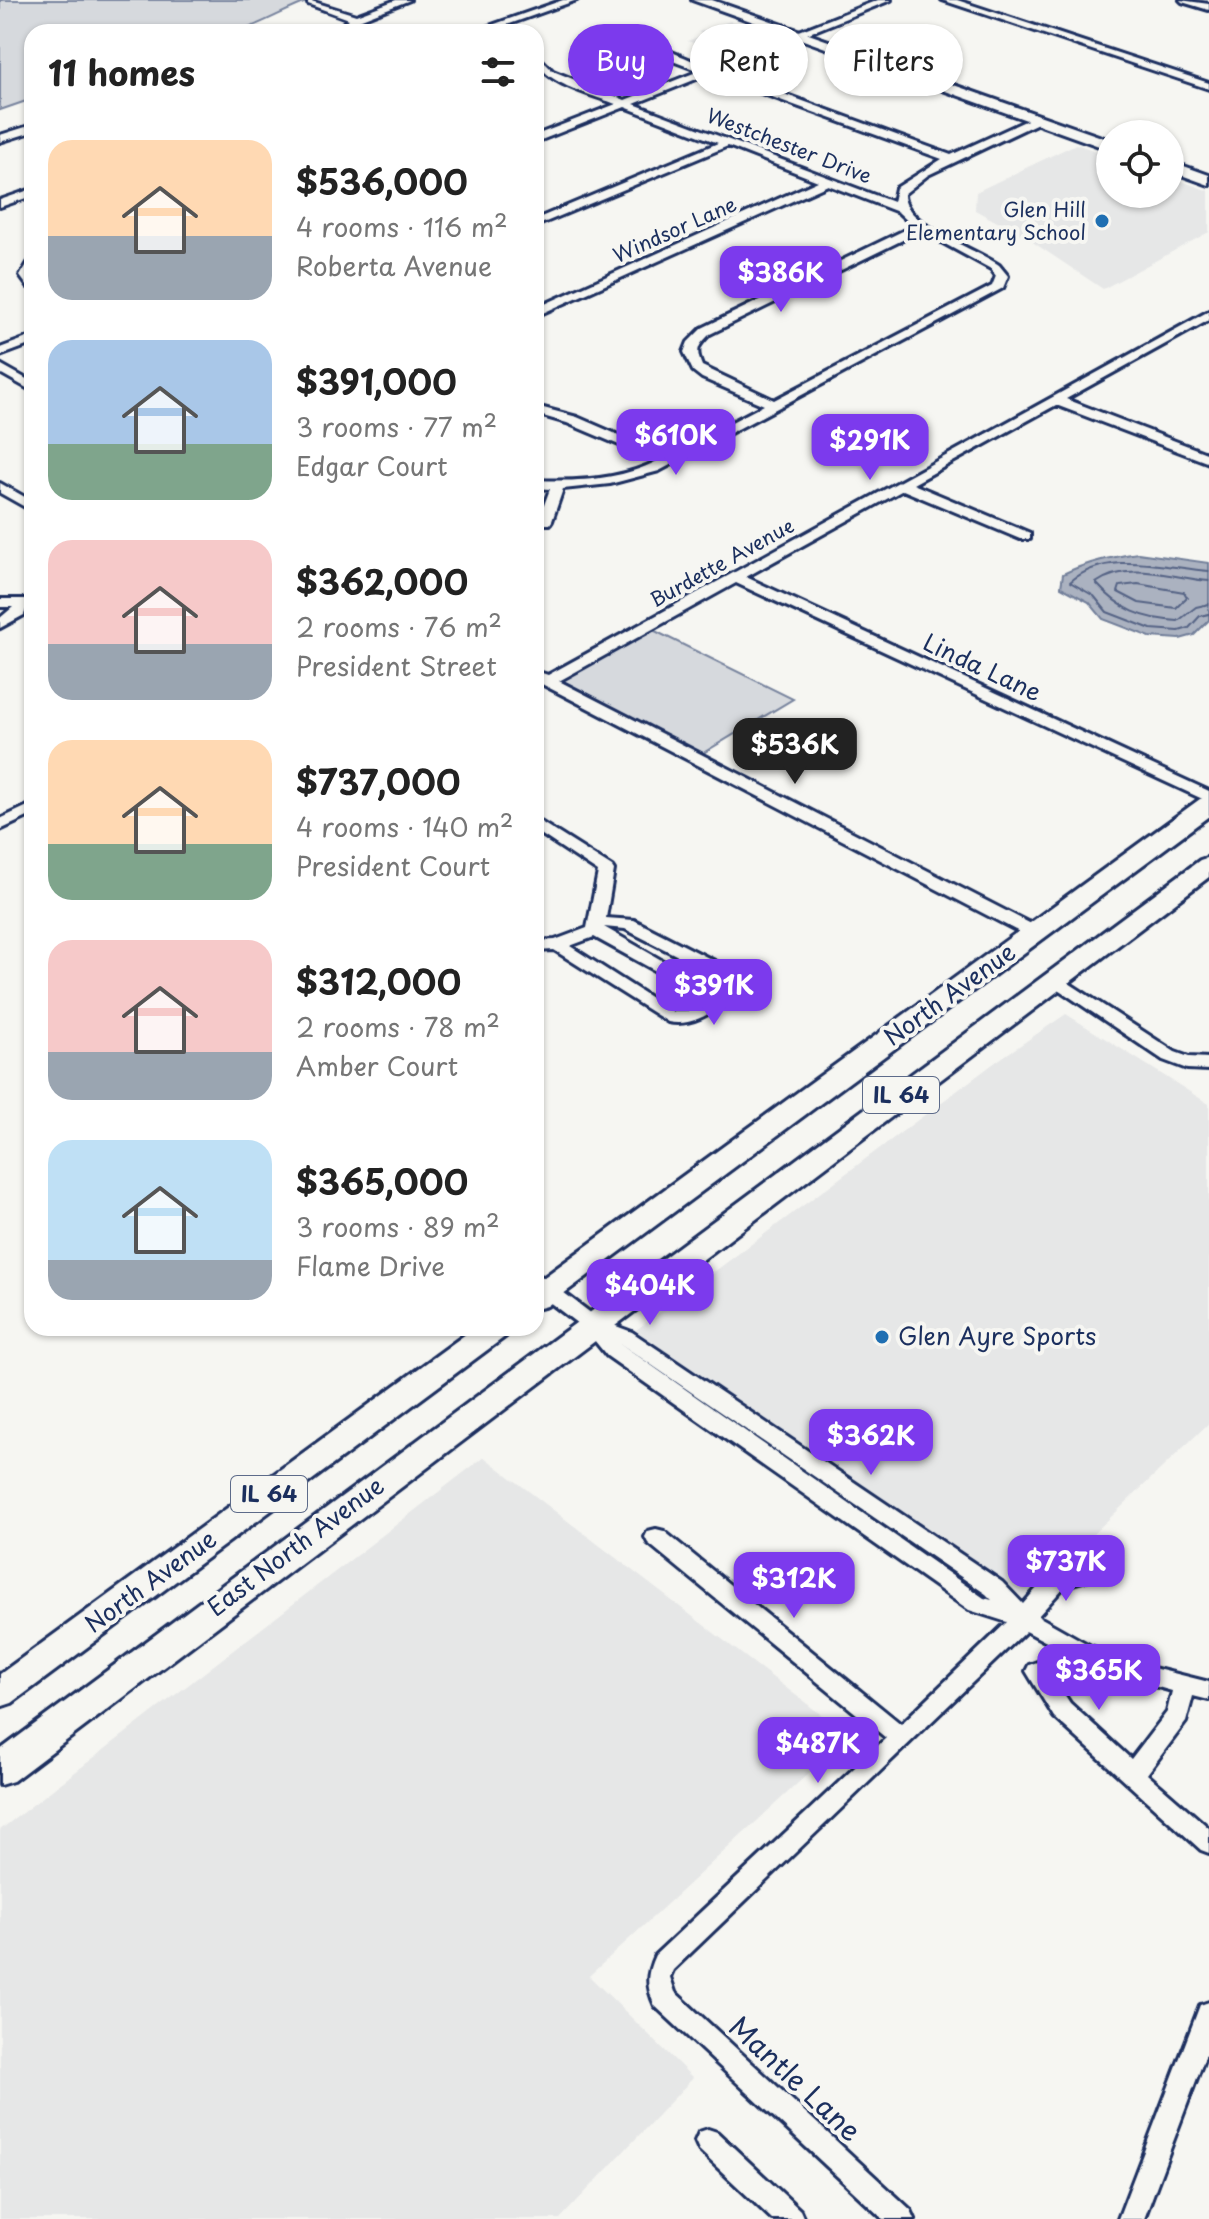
<!DOCTYPE html>
<meta charset="utf-8">
<style>
body{margin:0;font-family:"Playpen Sans",sans-serif;background:#f2f2f2;color:#222;height:100vh;display:flex;flex-direction:column;font-size:30px;white-space:nowrap}
*{box-sizing:border-box;margin:0}
p{font-size:26px;color:#767676}
.icon{flex:none;width:44px;height:44px;fill:none;stroke:currentColor;stroke-width:2;stroke-linecap:round;stroke-linejoin:round}
.map{position:relative;flex:1;overflow:hidden}
.side{position:absolute;left:24px;top:24px;width:520px;height:1312px;display:flex;flex-direction:column;background:#fff;border-radius:24px;box-shadow:0 2px 6px #0004}
.side>*{flex:none}
.top-card{position:absolute;left:568px;top:24px;width:520px;height:72px;display:flex;gap:16px}
.buttons{position:absolute;left:1096px;top:120px;display:grid;gap:16px}
.buttons a{display:grid;place-items:center;width:88px;height:88px;border-radius:50%;background:#fff;box-shadow:0 2px 6px #0004;font-size:40px}
.price{position:absolute;translate:-50% -68px;padding:0 18px;border-radius:16px;background:#7c3aed;color:#fff;font-size:26px;line-height:52px;filter:drop-shadow(0 2px 4px #0008)}
.price::after{content:'';position:absolute;left:50%;top:48px;width:24px;height:18px;margin-left:-12px;background:inherit;clip-path:polygon(0 0,100% 0,50% 100%)}
.price.on{background:#222;color:#fff}
ul{padding:0;list-style:none}
li{display:flex;align-items:center;gap:24px;height:200px;padding:0 24px}
li span{display:grid;place-items:center;flex:none;width:224px;height:160px;border-radius:24px;color:#555}
li>.icon{margin-inline-start:auto}
span .icon{width:96px;height:96px;fill:#fffc;stroke-width:1}
li b{font-size:34px}
h2{display:flex;justify-content:space-between;align-items:center;height:96px;padding:0 24px;font-size:34px}
.pill{padding:0 28px;border-radius:36px;background:#fff;box-shadow:0 2px 6px #0004;font-size:28px;line-height:72px}
.pill.on{background:#7c3aed;color:#fff}
.map>svg:first-child{display:block}
</style>
<div class="map">
<svg width="1209" height="2219" viewBox="0 0 1209 2219">
<rect width="100%" height="100%" fill="#f6f6f2"/>
<filter id="ink" filterUnits="userSpaceOnUse"><feTurbulence type="fractalNoise" baseFrequency=".0125" numOctaves="2"/><feDisplacementMap in="SourceGraphic" scale="16" xChannelSelector="R" yChannelSelector="G"/><feConvolveMatrix kernelMatrix="1 2 1 2 8 2 1 2 1" color-interpolation-filters="sRGB"/></filter>
<g filter="url(#ink)">
<path fill="#e6e7e7" d="M730,21L775,37L729,55L687,41L704,35L698,32Z
M1076,144L1110,156V194H1170V177L1209,191V232L1103,289L1025,237L975,210L976,192Z
M1066,1014L1209,1104V1423L1018,1606L795,1448L636,1330L997,1061Z
M484,1457L849,1736L589,1976L693,2078L560,2219H0V1830Z"/>
<path fill="#d6d9dd" stroke="#78849e" stroke-width="2" d="M0,0H312C286,9 265,23 237,32H32V99L0,110Z
M649,628L793,699L698,756L553,681Z"/>
<path fill="#abb2c0" stroke="#717e99" stroke-width="2" d="M1138,553L1209,563V620L1194,635L1180,639L1150,637L1103,619L1089,602L1061,587L1063,574C1087,562 1112,557 1138,553Z"/>
<g fill="none" stroke-linecap="round" stroke-linejoin="round">
<path stroke="#556385" stroke-width="2" d="M1209,571C1165,568 1108,549 1070,582L1094,596L1107,612L1151,629L1179,631L1189,628L1200,616L1209,614
M1209,581C1173,578 1128,560 1096,583C1120,610 1143,619 1178,621L1196,607L1209,604
M1138,584L1184,592L1187,597L1176,608L1139,603L1118,592L1120,586Z"/>
<defs>
<path id="minor" d="M308,0L356,15L396,0H410L359,20L343,32H332L349,19L308,4Z
M563,0H577L487,32H472Z
M878,0H891L718,70L951,155L1034,117H1042V121L928,175L904,194C903,225 975,248 999,265L1008,276L1003,288L659,471L610,484L563,489L552,521L550,524H540L538,521L550,489L536,488V480C576,482 621,480 657,461L567,423L536,414V406L577,417L667,456L764,405L702,378L693,371L684,352L688,342L702,328L913,226L898,212L828,185L536,316V308L818,181L728,146L536,226V219L718,143L625,107L536,142V135L616,104C593,95 536,82 536,54L553,71L625,100L699,71L654,54L645,46V42C650,42 697,63 708,67ZM709,74L942,159L896,188L893,202L634,104ZM921,231L991,269L996,276L992,286L774,400L702,366C695,349 698,346 710,334Z
M942,0H957L1209,83V89Z
M1180,0L1209,4V10L1182,2Z
M32,125V132L0,142V135Z
M32,189V196L0,207V200Z
M32,262V289L28,287L20,276L28,263Z
M1209,311V320L1066,399L1209,454V463L1056,405L913,484L1030,533V539H1020L903,490L746,577L1209,791V802L736,583L559,681L1041,929L1043,933L1041,937H1029L536,681V671L548,675Z
M32,336V344L0,356V348Z
M0,364L32,382V391L0,373Z
M0,483L32,501V511L0,493Z
M0,599H32V607H27L24,615L0,628V618L13,607H0Z
M32,804V815L0,830V819Z
M536,819L612,867L614,870L606,918L634,920L742,975L745,987L742,991C719,1006 697,1028 668,1022L554,950L536,951V941L555,940L587,928L598,872L536,831ZM604,927L625,929L727,981V985L717,992ZM594,937L703,997L704,1000L686,1012H673L570,946Z
M1055,974L1175,1052L1189,1057L1209,1058V1070L1187,1069L1163,1060L1049,983L1046,979Z
M536,1275L543,1277L600,1320L632,1332L1002,1582L1023,1604L1050,1573L1099,1560L1107,1562L1110,1568L1107,1574L1065,1586L1038,1616L1091,1646L1141,1665L1209,1682V1700L1193,1696L1186,1722L1147,1774L1209,1828V1853L1201,1850L1054,1717L1026,1671L1029,1665L1037,1662L1045,1665L1070,1703L1131,1759L1167,1712L1172,1691C1119,1677 1073,1657 1026,1631L673,1970L670,1977L675,1992L911,2210L915,2219H883L655,2006C646,1986 646,1975 655,1955L886,1738L648,1543L645,1537L648,1531L656,1529L664,1531L901,1724L1007,1622L969,1610L607,1356L586,1330L536,1292ZM618,1342L986,1594L992,1600L984,1598Z
M1209,2002V2046L1144,2219H1118L1197,2013L1200,2005Z
M708,2129L717,2132L800,2210L804,2219H772L699,2150L695,2141L699,2132Z"/>
<path id="secondary" d="M692,0H712L1110,140V150Z
M1170,161L1209,175V185L1170,171Z"/>
<path id="primary" d="M1209,797V816L547,1306L536,1309V1283L1200,799Z
M1209,857V877L13,1781L0,1785V1750L1200,860Z
M474,1328H510L506,1336L12,1703L0,1707V1674Z"/>
</defs>
<use href="#minor" stroke="#1b2f5e" stroke-width="6"/>
<use href="#secondary" stroke="#1b2f5e" stroke-width="6"/>
<use href="#primary" stroke="#1b2f5e" stroke-width="6"/>
<use href="#minor" fill="#f6f6f2" fill-rule="evenodd"/>
<use href="#secondary" fill="#f6f6f2" fill-rule="evenodd"/>
<use href="#primary" fill="#f6f6f2" fill-rule="evenodd"/>
</g>
</g>
<g fill="#1f6fb2" stroke="#f6f6f2" stroke-width="3">
<circle cx="1102" cy="221" r="8"/>
<circle cx="882" cy="1337" r="8"/>
</g>
<g text-anchor="middle" stroke-width="8" stroke-linejoin="round" paint-order="stroke">
<g font-size="20" fill="#1b2f5e" stroke="#f6f6f2">
<text transform="translate(789 146) rotate(21)" y="7">Westchester Drive</text>
<text transform="translate(675 230) rotate(-24)" y="7">Windsor Lane</text>
<text transform="translate(722 563) rotate(-29)" y="7">Burdette Avenue</text>
</g>
<g font-size="20" fill="#1b2f5e" stroke="#f6f6f2" text-anchor="end">
<text x="1086" y="217">Glen Hill<tspan x="1086" dy="23">Elementary School</tspan></text>
</g>
<g fill="#f6f6f2" stroke="#5d6b8a" stroke-width="2">
<rect x="863" y="1077" width="76" height="36" rx="6"/>
<rect x="231" y="1476" width="76" height="36" rx="6"/>
</g>
<g font-size="22" font-weight="bold" fill="#1b2f5e">
<text x="901" y="1103">IL 64</text>
<text x="269" y="1502">IL 64</text>
</g>
<g font-size="24" fill="#1b2f5e" stroke="#f6f6f2">
<text transform="translate(982 668) rotate(25)" y="8">Linda Lane</text>
<text transform="translate(950 995) rotate(-36)" y="8">North Avenue</text>
<text transform="translate(296 1547) rotate(-37)" y="8">East North Avenue</text>
<text transform="translate(151 1582) rotate(-36)" y="8">North Avenue</text>
</g>
<g font-size="24" fill="#1b2f5e" stroke="#f6f6f2" text-anchor="start">
<text x="898" y="1345">Glen Ayre Sports</text>
</g>
<g font-size="28" fill="#1b2f5e" stroke="#f6f6f2">
<text transform="translate(795 2079) rotate(43)" y="10">Mantle Lane</text>
</g>
</g>
</svg>
<div class="buttons">
<a><svg class="icon" aria-label="locate" viewBox="0 0 24 24"><circle cx="12" cy="12" r="6"/><path d="M12 2v4M12 18v4M2 12h4M18 12h4"/></svg></a>
</div>
<b class="price" style="left:781px;top:314px">$386K</b>
<b class="price" style="left:676px;top:477px">$610K</b>
<b class="price" style="left:870px;top:482px">$291K</b>
<b class="price on" style="left:795px;top:786px">$536K</b>
<b class="price" style="left:714px;top:1027px">$391K</b>
<b class="price" style="left:650px;top:1327px">$404K</b>
<b class="price" style="left:871px;top:1477px">$362K</b>
<b class="price" style="left:1066px;top:1603px">$737K</b>
<b class="price" style="left:794px;top:1620px">$312K</b>
<b class="price" style="left:1099px;top:1712px">$365K</b>
<b class="price" style="left:818px;top:1785px">$487K</b>
<div class="top-card">
<a class="pill on">Buy</a>
<a class="pill">Rent</a>
<a class="pill">Filters</a>
</div>
<section class="side">
<h2>11 homes<svg class="icon" aria-label="filters" viewBox="0 0 24 24"><path d="M4 7h16M4 17h16"/><circle cx="9" cy="7" r="2"/><circle cx="15" cy="17" r="2"/></svg></h2>
<ul>
<li><span style="background:linear-gradient(#ffd9b3 60%,#9aa5b1 0)"><svg class="icon" aria-label="home" viewBox="0 0 24 24"><path d="M3 11l9-7 9 7M6 9v11h12V9"/></svg></span><div><b>$536,000</b><p>4 rooms · 116 m²</p><p>Roberta Avenue</p></div></li>
<li><span style="background:linear-gradient(#a9c7e8 65%,#7fa58c 0)"><svg class="icon" aria-label="home" viewBox="0 0 24 24"><path d="M3 11l9-7 9 7M6 9v11h12V9"/></svg></span><div><b>$391,000</b><p>3 rooms · 77 m²</p><p>Edgar Court</p></div></li>
<li><span style="background:linear-gradient(#f6c9c9 65%,#9aa5b1 0)"><svg class="icon" aria-label="home" viewBox="0 0 24 24"><path d="M3 11l9-7 9 7M6 9v11h12V9"/></svg></span><div><b>$362,000</b><p>2 rooms · 76 m²</p><p>President Street</p></div></li>
<li><span style="background:linear-gradient(#ffd9b3 65%,#7fa58c 0)"><svg class="icon" aria-label="home" viewBox="0 0 24 24"><path d="M3 11l9-7 9 7M6 9v11h12V9"/></svg></span><div><b>$737,000</b><p>4 rooms · 140 m²</p><p>President Court</p></div></li>
<li><span style="background:linear-gradient(#f6c9c9 70%,#9aa5b1 0)"><svg class="icon" aria-label="home" viewBox="0 0 24 24"><path d="M3 11l9-7 9 7M6 9v11h12V9"/></svg></span><div><b>$312,000</b><p>2 rooms · 78 m²</p><p>Amber Court</p></div></li>
<li><span style="background:linear-gradient(#bfe0f5 75%,#9aa5b1 0)"><svg class="icon" aria-label="home" viewBox="0 0 24 24"><path d="M3 11l9-7 9 7M6 9v11h12V9"/></svg></span><div><b>$365,000</b><p>3 rooms · 89 m²</p><p>Flame Drive</p></div></li>
</ul>
</section>
</div>
